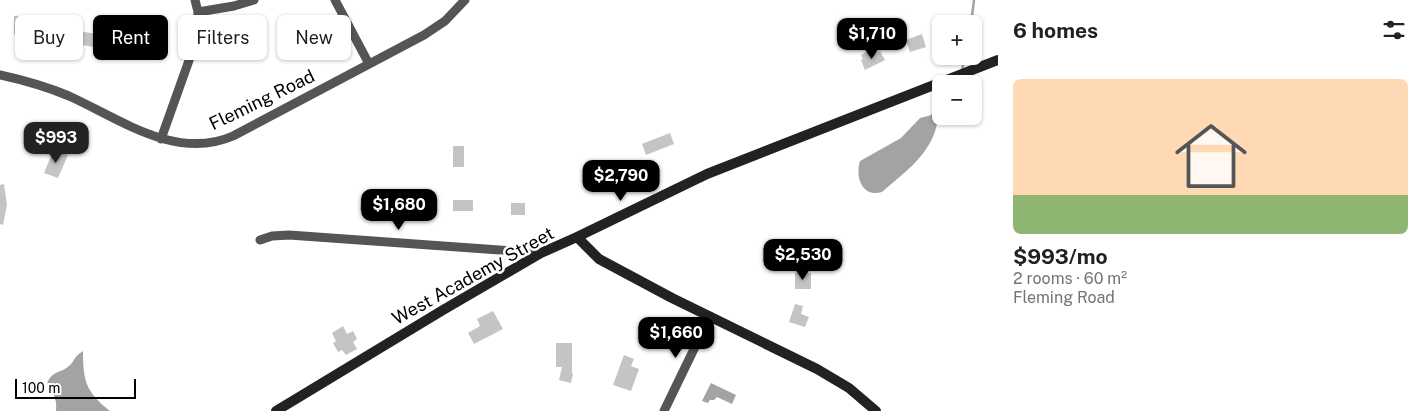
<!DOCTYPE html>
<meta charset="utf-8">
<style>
body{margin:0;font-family:"Public Sans",sans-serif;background:#f6f6f6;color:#202124;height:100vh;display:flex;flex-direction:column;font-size:19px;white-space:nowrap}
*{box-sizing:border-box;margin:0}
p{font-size:16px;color:#757577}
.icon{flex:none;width:28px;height:28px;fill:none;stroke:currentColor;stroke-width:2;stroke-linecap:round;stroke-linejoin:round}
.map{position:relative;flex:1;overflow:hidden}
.drawer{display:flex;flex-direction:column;background:#fff;width:425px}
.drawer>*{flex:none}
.guide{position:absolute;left:15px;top:15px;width:475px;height:45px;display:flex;gap:10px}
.controls{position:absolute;left:932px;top:15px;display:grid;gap:10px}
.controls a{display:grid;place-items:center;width:50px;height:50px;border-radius:8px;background:#fff;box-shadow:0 1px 4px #0004;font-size:25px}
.scale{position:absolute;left:15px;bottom:12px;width:121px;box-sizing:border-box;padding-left:5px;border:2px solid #000;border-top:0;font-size:14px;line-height:18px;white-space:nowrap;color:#000;-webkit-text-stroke:4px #fff;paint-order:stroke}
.price{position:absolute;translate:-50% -42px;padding:0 11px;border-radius:10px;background:#000;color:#fff;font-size:16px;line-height:32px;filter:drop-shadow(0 1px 2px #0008)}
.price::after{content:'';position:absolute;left:50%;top:30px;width:15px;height:11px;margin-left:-8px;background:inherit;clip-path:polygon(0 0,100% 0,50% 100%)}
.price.active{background:#222;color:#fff}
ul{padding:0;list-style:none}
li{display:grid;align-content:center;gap:10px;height:265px;padding:0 15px}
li+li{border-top:1px solid #e0e0e0}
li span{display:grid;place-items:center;height:155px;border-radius:8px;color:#555}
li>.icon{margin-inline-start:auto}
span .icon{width:90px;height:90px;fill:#fffc;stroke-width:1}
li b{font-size:21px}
h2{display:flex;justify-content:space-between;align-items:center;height:60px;padding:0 15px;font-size:21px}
.tag{padding:0 18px;border-radius:8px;background:#fff;box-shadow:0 1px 4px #0004;font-size:18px;line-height:45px}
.tag.active{background:#000;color:#fff}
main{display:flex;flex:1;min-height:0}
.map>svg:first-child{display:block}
</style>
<main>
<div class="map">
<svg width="998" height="411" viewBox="0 0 998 411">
<rect width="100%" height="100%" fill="#fff"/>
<path fill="#a3a3a3" d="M932,115L937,124C931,154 904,173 882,192C862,198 855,177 860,161L901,138L920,118Z
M83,351C83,381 86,392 110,411H56C57,399 54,394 47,384C51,371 61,373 69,366C75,361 73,357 83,351Z
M711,383L736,395L732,404L717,397L714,400H710L708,403L702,401Z"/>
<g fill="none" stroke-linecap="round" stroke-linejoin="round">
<path stroke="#a3a3a3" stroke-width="2.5" d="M971,24L974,0
M962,70L965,56
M931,117L941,104"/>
</g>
<path fill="#c4c4c4" d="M14,16H28V35H14Z
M74,30L107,36L105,49L71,43Z
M922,34L926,47L910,52L906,40Z
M868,51L870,56L880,51L885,60L865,70L861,60L863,59L861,55Z
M670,133L674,144L646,155L642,144Z
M453,146H464V167H453Z
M54,149L68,155L58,178L44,173Z
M4,184L7,205L3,225L0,224V185Z
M361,198L379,200L378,211L360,210Z
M453,200H473V211H453Z
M511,203H525V215H511Z
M795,273H811V289H795Z
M795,304L803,306L801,314L809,317L805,327L789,322Z
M493,311L503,329L474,344L468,333L480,326L477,319Z
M343,326L347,334L353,331L357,339L353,342L357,349L346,355L342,350L338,352L333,343L336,341L332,333Z
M556,343H572V373L573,374L571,383L559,380L562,367H556Z
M624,355L634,359L631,366L639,369L631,391L613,385Z"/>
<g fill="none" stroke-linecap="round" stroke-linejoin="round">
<path stroke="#555" stroke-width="9" d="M335,0L369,64
M198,12L234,6L254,0
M0,75C23,80 47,87 69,96C120,119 176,161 233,136L424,35L445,21L465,0
M161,139L197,38L198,12L195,0
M260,240L272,236L289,235L541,253
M664,411L710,316"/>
<path stroke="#222" stroke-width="10" d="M577,237L599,259L672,298L817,369L849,388L876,411
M276,411L443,310L541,253L577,237L707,174L998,60"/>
</g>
<g text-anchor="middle" stroke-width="5" stroke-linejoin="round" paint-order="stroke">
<g font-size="18" fill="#000" stroke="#fff">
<text transform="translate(262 100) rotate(-26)" y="6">Fleming Road</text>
<text transform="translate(473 276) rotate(-29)" y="6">West Academy Street</text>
</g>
</g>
</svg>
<div class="controls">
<a>+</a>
<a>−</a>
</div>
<div class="scale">100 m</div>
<b class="price" style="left:872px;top:60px">$1,710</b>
<b class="price active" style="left:56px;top:164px">$993</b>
<b class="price" style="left:621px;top:202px">$2,790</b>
<b class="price" style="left:399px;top:231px">$1,680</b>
<b class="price" style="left:803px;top:281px">$2,530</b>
<b class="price" style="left:676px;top:359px">$1,660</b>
<div class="guide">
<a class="tag">Buy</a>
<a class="tag active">Rent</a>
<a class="tag">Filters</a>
<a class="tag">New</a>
</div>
</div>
<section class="drawer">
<h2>6 homes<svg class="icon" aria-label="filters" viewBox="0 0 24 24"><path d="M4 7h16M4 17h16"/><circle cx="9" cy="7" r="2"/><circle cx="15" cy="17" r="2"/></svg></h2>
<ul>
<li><span style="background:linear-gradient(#ffd9b3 75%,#8fb573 0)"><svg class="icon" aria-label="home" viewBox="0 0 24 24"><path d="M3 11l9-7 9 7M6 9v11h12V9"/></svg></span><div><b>$993/mo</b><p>2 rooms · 60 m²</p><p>Fleming Road</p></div></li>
</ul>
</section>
</main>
